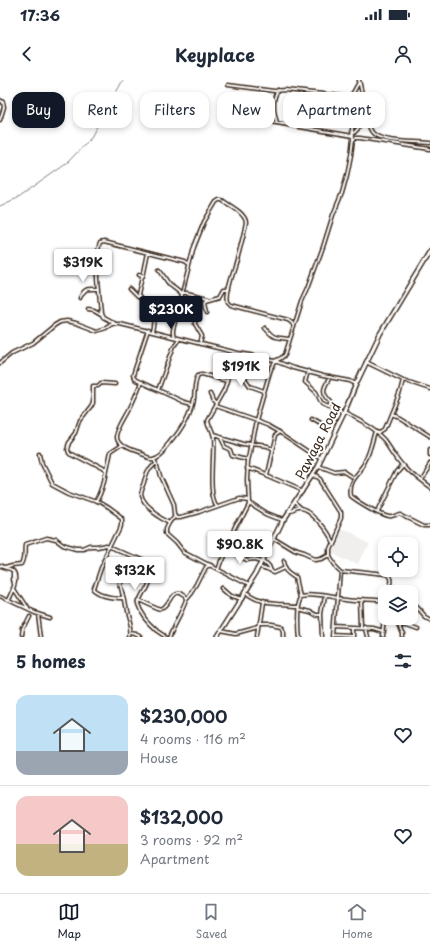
<!DOCTYPE html>
<meta charset="utf-8">
<style>
body{margin:0;font-family:"Playpen Sans",sans-serif;background:#f2f2f3;color:#1f2937;height:100vh;display:flex;flex-direction:column;font-size:15px;white-space:nowrap}
*{box-sizing:border-box;margin:0}
p{font-size:13px;color:#747a83}
.icon{flex:none;width:22px;height:22px;fill:none;stroke:currentColor;stroke-width:2;stroke-linecap:round;stroke-linejoin:round}
.map{position:relative;height:557px;overflow:hidden}
.side{display:flex;flex-direction:column;background:#fff;flex:1}
.side>*{flex:none}
.guide{position:absolute;left:12px;top:12px;width:406px;height:36px;display:flex;gap:8px}
.tools{position:absolute;left:378px;top:457px;display:grid;gap:8px}
.tools a{display:grid;place-items:center;width:40px;height:40px;border-radius:8px;background:#fff;box-shadow:0 2px 6px #0003;font-size:20px}
.price{position:absolute;translate:-50% -34px;padding:0 9px;border-radius:4px;background:#fff;color:#222;font-size:13px;line-height:26px;filter:drop-shadow(0 1px 2px #0008)}
.price::after{content:'';position:absolute;left:50%;top:24px;width:12px;height:9px;margin-left:-6px;background:inherit;clip-path:polygon(0 0,100% 0,50% 100%)}
.price.on{background:#111827;color:#fff}
ul{padding:0;list-style:none}
li{display:flex;align-items:center;gap:12px;height:100px;padding:0 16px}
li+li{border-top:1px solid #e0e1e3}
li span{display:grid;place-items:center;flex:none;width:112px;height:80px;border-radius:12px;color:#555}
li>.icon{margin-inline-start:auto}
span .icon{width:48px;height:48px;fill:#fffc;stroke-width:1}
li b{font-size:17px}
h2{display:flex;justify-content:space-between;align-items:center;height:48px;padding:0 16px;font-size:17px}
.chip{padding:0 14px;border-radius:12px;background:#fff;box-shadow:0 2px 6px #0003;font-size:14px;line-height:36px}
.chip.on{background:#111827;color:#fff}
.status{display:flex;justify-content:space-between;align-items:center;height:28px;padding:0 20px;background:#fff;direction:ltr}
.status svg{height:11px;fill:currentColor}
header{display:flex;justify-content:space-between;align-items:center;height:52px;padding:0 16px;background:#fff;font-size:18px;font-weight:700}
.dock{display:flex;justify-content:space-around;align-items:center;height:56px;border-top:1px solid #e0e1e3;background:#fff;font-size:11px;color:#747a83}
.dock a{display:grid;justify-items:center;gap:2px}
.dock .on{color:#111827}
.map>svg:first-child{display:block}
</style>
<div class="status"><b>17:36</b><svg viewBox="0 0 49 12"><path d="M0 12V9h3v3zM5 12V6h3v6zM10 12V3h3v9zM15 12V0h3v12zM26 1h20v11H26zM47 4h2v5h-2z"/></svg></div>
<header><svg class="icon" aria-label="back" viewBox="0 0 24 24"><path d="M15 5l-7 7 7 7"/></svg>Keyplace<svg class="icon" aria-label="person" viewBox="0 0 24 24"><circle cx="12" cy="8" r="4"/><path d="M4 21q1-7 8-7t8 7"/></svg></header>
<div class="map">
<svg width="430" height="557" viewBox="0 0 430 557">
<rect width="100%" height="100%" fill="#fff"/>
<filter id="ink" filterUnits="userSpaceOnUse"><feTurbulence type="fractalNoise" baseFrequency=".025" numOctaves="2"/><feDisplacementMap in="SourceGraphic" scale="8" xChannelSelector="R" yChannelSelector="G"/><feConvolveMatrix kernelMatrix="1 2 1 2 8 2 1 2 1" color-interpolation-filters="sRGB"/></filter>
<g filter="url(#ink)">
<path fill="#f1efee" d="M339,449L368,462L358,484L329,471Z"/>
<g fill="none" stroke-linecap="round" stroke-linejoin="round">
<path stroke="#887e77" stroke-width="1" d="M0,126L19,117L66,84L90,59L123,0"/>
<defs>
<path id="street" d="M359,0L369,46C370,49 371,52 374,54C384,63 416,61 430,63
M228,5L274,11L285,10L332,15L348,17L354,21H364
M348,17L353,13L359,2
M0,20L3,22L4,27L0,40
M223,26L239,35L247,38L353,56
M277,43C274,33 271,20 278,10
M353,54L365,41
M353,60L356,58H360L430,69
M159,190C163,194 165,199 169,204C173,208 178,210 182,215
M139,195L142,196V197L138,215C140,220 143,221 147,224C156,231 154,242 152,252
M143,197L148,173
M129,209L137,217
M183,213H187L208,218
M80,218C85,207 88,209 99,209
M88,229L94,230L101,234
M207,232L205,222L206,220L220,216L224,209H229
M195,233V244L202,256L200,264
M114,243L103,237L101,233C100,218 94,175 100,163L104,162L108,163L185,182L189,185
M265,248C275,260 276,257 290,259
M148,250L133,295L134,298L136,300L184,322L192,324
M174,257L173,254V250L194,167L204,142L216,122L219,120H222C230,126 244,132 246,142C244,154 241,165 238,176C235,188 225,211 228,222L231,225L288,240L292,243L294,247
M275,281L281,278L285,275L302,221L308,208L323,167L333,135L342,113L347,95L351,75L353,59L352,49L353,43L357,41L367,40
M231,282L241,293L250,306L264,311
M366,282L403,300L430,309
M0,283L12,273L33,263L55,245L60,242L67,241L76,243L97,251L106,248L112,244H120L238,273L251,275L261,278L275,281L293,288L323,296L350,301L356,304
M308,291L305,302L316,312L322,324L333,329L340,331L342,336
M141,302C138,311 134,319 130,328C127,335 116,350 117,358C118,367 134,372 141,374C145,375 148,378 153,377C160,376 167,367 171,362C181,350 191,335 194,319C195,311 194,302 198,295L202,294L227,301
M158,310L174,266L179,259
M210,314L213,321L216,324
M215,326L256,340L269,345L283,353L322,379
M329,327L331,322C329,320 327,318 326,316C321,310 327,303 330,297
M331,329L334,345
M344,333C359,340 375,348 386,360C392,368 397,378 404,385C411,394 421,400 430,407
M391,334L398,337L430,357
M311,340L323,347L328,344L334,345
M377,352C374,362 372,373 367,382C360,395 348,399 351,416C357,421 380,435 387,436C392,437 395,434 400,433L424,445H430
M379,353L385,349L400,312L403,300
M212,355L244,364L265,367L271,371
M220,358L224,366L231,369L233,375L248,379
M430,370V375
M40,373L42,383L52,403L69,412L97,422L107,428L122,439V444L121,447L101,488L94,509C101,517 114,518 124,518
M154,377L158,384L161,396L174,425L175,434L177,437H181L199,432L239,418L248,419
M156,381C148,388 146,394 144,403C143,407 140,411 140,416C142,428 160,438 170,443
M318,387L334,393L345,392L354,398
M247,388L268,396L303,411
M106,393L102,390L70,373L68,371L67,368L69,362L76,353L80,341L91,327L93,323V306H98L101,303L115,304
M266,395L275,355L280,351
M313,395L317,397L320,399L341,432V438L328,467V475L333,483L340,490L387,495C394,498 391,506 389,512
M420,399L430,383
M96,422L100,414L104,403L110,374L122,366
M248,422L267,434L282,440
M294,424L302,431
M218,425C208,415 215,373 213,358C212,352 208,346 207,340L224,310L227,301L233,272
M377,431L397,391L403,384
M288,434C292,434 296,431 300,431C312,430 326,451 330,460
M176,435L170,443L167,449V454L177,463L184,472L249,506
M274,459L297,473L304,475L315,480L321,479L328,475
M224,469L247,480L256,479L263,481
M264,480L270,486L272,491
M284,481C286,491 290,492 297,497L301,515
M0,486C4,488 9,489 13,491C21,497 12,512 9,519
M261,486L275,492L286,487
M6,488L13,486L22,485C26,478 24,472 25,465L46,458L56,460L64,466L78,470H84L91,467H99L109,465L143,480L151,484L153,487L152,490L146,505L140,516L137,524C140,534 149,544 157,551C160,553 163,555 166,557
M216,489L220,478L248,423L247,400L248,381L250,373L256,340L269,295L271,289L276,281
M14,493V499L15,503
M14,508L27,528
M224,509L232,516L242,519
M245,514C258,523 263,523 278,524C284,524 291,525 297,525
M0,516L34,532L50,537
M138,520L160,530C168,527 169,516 175,514C178,513 179,514 181,515C183,516 185,517 186,519C187,523 171,550 169,557
M186,520L192,513L197,505L206,487L210,485
M362,520L363,548
M297,527L310,530L317,534H322
M411,527L417,528L424,536L430,539
M38,533L41,557
M391,538L398,543H405L416,547
M398,543L402,553V556
M259,545H271L281,547L283,551V557
M336,547L374,549L384,552
M354,548V557
M366,548L368,557
M221,551L236,554L258,548
M131,554L137,555L141,557
M335,556L354,557
M21,557L22,550L29,536
M130,557C132,547 128,541 126,532C124,520 122,508 118,496L121,492L138,487
M257,557L262,523
M298,557C297,546 295,524 301,515C314,512 334,518 347,519C360,521 373,520 385,522
M323,557L322,534L325,516
M335,557L340,490
M383,557L385,538"/>
<path id="secondary" d="M217,557L257,494L283,440L318,387L344,333L356,304L380,254L430,171"/>
</defs>
<use href="#street" stroke="#3b2a1e" stroke-width="5"/>
<use href="#secondary" stroke="#3b2a1e" stroke-width="6"/>
<use href="#street" stroke="#fff" stroke-width="2"/>
<use href="#secondary" stroke="#fff" stroke-width="3"/>
</g>
</g>
<g text-anchor="middle" stroke-width="4" stroke-linejoin="round" paint-order="stroke">
<g font-size="13" fill="#3b2a1e" stroke="#fff">
<text transform="translate(318 361) rotate(-63)" y="5">Pawaga Road</text>
</g>
</g>
</svg>
<div class="tools">
<a><svg class="icon" aria-label="locate" viewBox="0 0 24 24"><circle cx="12" cy="12" r="6"/><path d="M12 2v4M12 18v4M2 12h4M18 12h4"/></svg></a>
<a><svg class="icon" aria-label="layers" viewBox="0 0 24 24"><path d="M12 4l9 5-9 5-9-5zM3 14l9 5 9-5"/></svg></a>
</div>
<b class="price" style="left:83px;top:203px">$319K</b>
<b class="price on" style="left:171px;top:250px">$230K</b>
<b class="price" style="left:241px;top:307px">$191K</b>
<b class="price" style="left:240px;top:485px">$90.8K</b>
<b class="price" style="left:135px;top:511px">$132K</b>
<div class="guide">
<a class="chip on">Buy</a>
<a class="chip">Rent</a>
<a class="chip">Filters</a>
<a class="chip">New</a>
<a class="chip">Apartment</a>
</div>
</div>
<section class="side">
<h2>5 homes<svg class="icon" aria-label="filters" viewBox="0 0 24 24"><path d="M4 7h16M4 17h16"/><circle cx="9" cy="7" r="2"/><circle cx="15" cy="17" r="2"/></svg></h2>
<ul>
<li><span style="background:linear-gradient(#bfe0f5 70%,#9aa5b1 0)"><svg class="icon" aria-label="home" viewBox="0 0 24 24"><path d="M3 11l9-7 9 7M6 9v11h12V9"/></svg></span><div><b>$230,000</b><p>4 rooms · 116 m²</p><p>House</p></div><svg class="icon" aria-label="heart" viewBox="0 0 24 24"><path d="M12 20l-8-8c-3-5 5-10 8-4 3-6 11-1 8 4z"/></svg></li>
<li><span style="background:linear-gradient(#f6c9c9 60%,#c2b280 0)"><svg class="icon" aria-label="home" viewBox="0 0 24 24"><path d="M3 11l9-7 9 7M6 9v11h12V9"/></svg></span><div><b>$132,000</b><p>3 rooms · 92 m²</p><p>Apartment</p></div><svg class="icon" aria-label="heart" viewBox="0 0 24 24"><path d="M12 20l-8-8c-3-5 5-10 8-4 3-6 11-1 8 4z"/></svg></li>
</ul>
</section>
<nav class="dock">
<a class="on"><svg class="icon" aria-label="map" viewBox="0 0 24 24"><path d="M3 6l6-2 6 2 6-2v14l-6 2-6-2-6 2zM9 4v14M15 6v14"/></svg>Map</a>
<a><svg class="icon" aria-label="saved" viewBox="0 0 24 24"><path d="M7 4h10v16l-5-4-5 4z"/></svg>Saved</a>
<a><svg class="icon" aria-label="home" viewBox="0 0 24 24"><path d="M3 11l9-7 9 7M6 9v11h12V9"/></svg>Home</a>
</nav>
